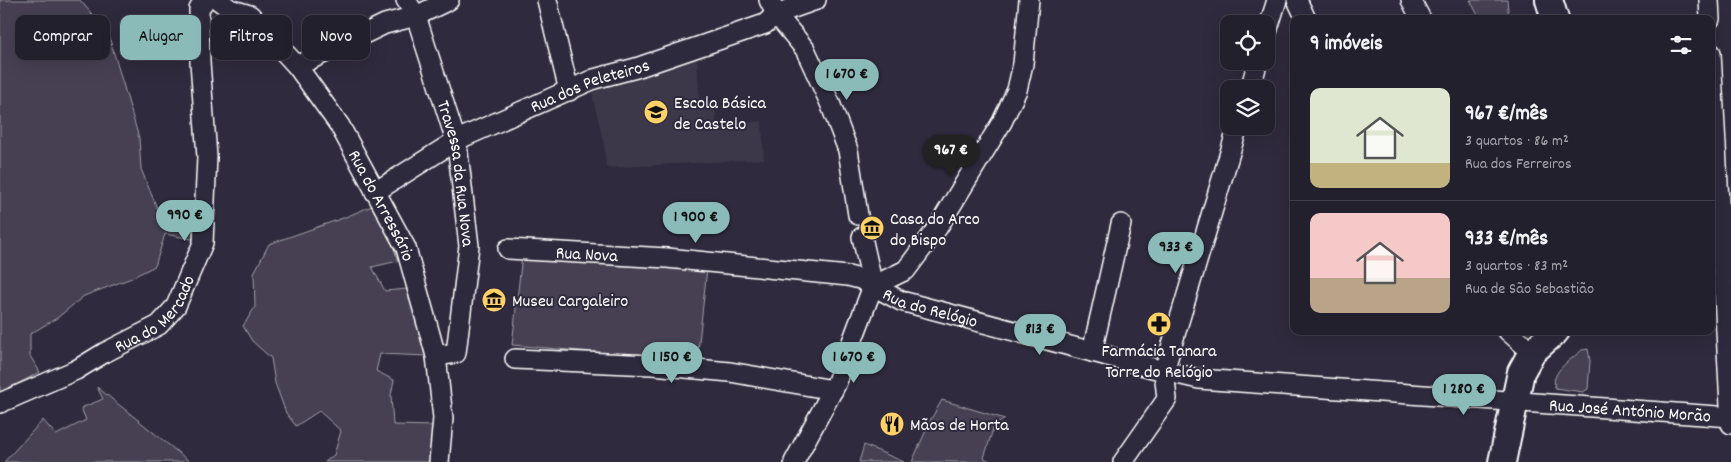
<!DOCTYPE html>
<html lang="pt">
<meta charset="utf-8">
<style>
body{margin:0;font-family:Dekko,sans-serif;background:#2b2836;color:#f1f3f6;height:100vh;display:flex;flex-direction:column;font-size:19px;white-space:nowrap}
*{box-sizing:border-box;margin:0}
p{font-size:16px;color:#a3a3aa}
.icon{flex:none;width:28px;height:28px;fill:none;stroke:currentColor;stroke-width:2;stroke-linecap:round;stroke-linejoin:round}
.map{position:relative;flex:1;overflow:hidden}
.details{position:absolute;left:1290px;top:15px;width:425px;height:320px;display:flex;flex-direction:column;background:#23202e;border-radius:10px;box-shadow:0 5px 20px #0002,0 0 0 1px #403e4a}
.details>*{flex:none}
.hud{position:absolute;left:15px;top:15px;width:475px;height:45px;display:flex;gap:10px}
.tools{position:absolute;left:1220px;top:15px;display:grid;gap:10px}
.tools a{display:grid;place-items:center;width:55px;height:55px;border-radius:10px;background:#23202e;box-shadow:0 5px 20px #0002,0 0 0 1px #403e4a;font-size:25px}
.price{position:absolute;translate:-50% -42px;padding:0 11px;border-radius:18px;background:#8bbbb9;color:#111;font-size:16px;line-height:32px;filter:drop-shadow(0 1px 2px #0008)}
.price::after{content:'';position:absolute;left:50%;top:30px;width:15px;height:11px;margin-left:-8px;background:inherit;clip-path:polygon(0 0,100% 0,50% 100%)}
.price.selected{background:#222;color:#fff}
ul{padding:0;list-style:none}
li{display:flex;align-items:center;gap:15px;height:125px;padding:0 20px}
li+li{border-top:1px solid #403e4a}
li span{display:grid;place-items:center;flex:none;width:140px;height:100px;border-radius:10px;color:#555}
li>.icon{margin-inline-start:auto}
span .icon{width:60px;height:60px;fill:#fffc;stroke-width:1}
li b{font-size:21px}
h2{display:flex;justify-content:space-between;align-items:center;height:60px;padding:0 20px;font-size:21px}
.chip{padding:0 18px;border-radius:10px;background:#23202e;box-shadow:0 5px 20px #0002,0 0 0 1px #403e4a;font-size:18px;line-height:45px}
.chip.selected{background:#8bbbb9;color:#111}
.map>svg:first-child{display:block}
</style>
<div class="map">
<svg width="1731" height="462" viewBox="0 0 1731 462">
<rect width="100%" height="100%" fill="#2f2a3d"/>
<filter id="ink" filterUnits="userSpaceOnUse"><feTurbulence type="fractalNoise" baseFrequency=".02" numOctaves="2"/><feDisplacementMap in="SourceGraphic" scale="10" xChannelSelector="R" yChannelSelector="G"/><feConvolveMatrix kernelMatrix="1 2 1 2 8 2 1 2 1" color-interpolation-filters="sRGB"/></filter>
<g filter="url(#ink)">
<path fill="#3c3749" d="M697,54L700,108L715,107L717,126L762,121L764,159L606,168L604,145L592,93Z"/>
<path fill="#464152" stroke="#a2a0a8" d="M0,0H80L108,33L139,138L141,169L157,208L167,215L197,214V240L165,234L155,266L129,279L84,296L57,318L30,334V356L40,372L0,393Z
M1470,0H1507L1509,19H1480Z
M379,203L398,261L372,267L385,291L407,289L413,298L427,356L380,354L376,371L394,380L391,395L393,425L436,426L429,462H325L334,455L341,431L319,411L296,426L286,413L275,383L271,358L252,341L243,326L255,307L254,273L269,244L343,218Z
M522,255L707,268L697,361L512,345Z
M1588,349L1590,361L1588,389L1583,392L1555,388C1550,371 1571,360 1582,350Z
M97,387L190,462H4L43,420L56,435L86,420L81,408L103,399Z
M942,400L1005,419L994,426L984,458L992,462H912L931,419Z
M864,445L904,462H859Z"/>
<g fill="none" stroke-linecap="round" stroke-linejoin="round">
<defs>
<g id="minor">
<path id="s1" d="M218,0L230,9L250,15L297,66L340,126L406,248L436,356L443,418L439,462"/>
<path id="s2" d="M406,0L416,16L457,144L469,246L456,353L436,356"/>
<path d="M547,0L569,91"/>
<path d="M769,0L776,14L805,49L830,103L848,150L858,215"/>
<path d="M1297,0L1306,19"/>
<path d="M1411,0L1421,19"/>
<path d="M1709,0L1710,19"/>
<path d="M1266,35L1277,0"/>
<path d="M1711,53L1731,424"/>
<path d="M297,66L385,24L416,16L449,0"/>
<path d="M1250,89L1258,61"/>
<path id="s3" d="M1238,126L1164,371L1199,379C1377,393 1554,404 1731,417"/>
<path id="s4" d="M375,192L457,140L594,79L636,68L765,24L776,14L816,0"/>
<path d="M862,237L873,286"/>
<path id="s5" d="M508,249L667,258L848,276L860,279L901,301L1164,371L1167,399L1123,462"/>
<path d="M873,286L906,270L938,227L1002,122L1017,90L1023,64L1029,0"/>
<path d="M1508,331L1532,352"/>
<path d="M1092,352L1121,224"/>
<path d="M515,359L652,365L730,372L833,390"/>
<path id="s6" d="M0,403L76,370L104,353L159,325L176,306L203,243L207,157L200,62L199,9L205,0"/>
<path d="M794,462L836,384L873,286"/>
</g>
<path id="secondary" d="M1549,0L1555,19
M1502,462L1521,372L1532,352L1556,331"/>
</defs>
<use href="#minor" stroke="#fff" stroke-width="22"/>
<use href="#secondary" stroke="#fff" stroke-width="30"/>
<use href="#minor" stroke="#2f2a3d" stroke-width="19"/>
<use href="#secondary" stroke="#2f2a3d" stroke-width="26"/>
</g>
</g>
<defs>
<symbol id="school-disc" viewBox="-11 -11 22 22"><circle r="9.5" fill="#ffd166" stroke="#2f2a3d"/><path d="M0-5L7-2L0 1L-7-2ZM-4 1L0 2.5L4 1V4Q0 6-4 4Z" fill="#111"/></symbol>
<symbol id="museum-disc" viewBox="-11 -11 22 22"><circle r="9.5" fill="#ffd166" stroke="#2f2a3d"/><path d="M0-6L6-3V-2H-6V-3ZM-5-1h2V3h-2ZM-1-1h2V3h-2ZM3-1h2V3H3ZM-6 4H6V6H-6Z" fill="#111"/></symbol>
<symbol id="pharmacy-disc" viewBox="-11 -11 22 22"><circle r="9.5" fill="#ffd166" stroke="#2f2a3d"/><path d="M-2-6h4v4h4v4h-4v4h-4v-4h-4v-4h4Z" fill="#111"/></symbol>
<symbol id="restaurant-disc" viewBox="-11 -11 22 22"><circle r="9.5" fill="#ffd166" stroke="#2f2a3d"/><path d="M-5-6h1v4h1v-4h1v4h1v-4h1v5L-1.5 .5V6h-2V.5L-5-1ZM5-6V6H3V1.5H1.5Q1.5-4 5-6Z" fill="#111"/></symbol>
</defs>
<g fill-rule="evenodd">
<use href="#school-disc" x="642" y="98" width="28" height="28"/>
<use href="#museum-disc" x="858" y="214" width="28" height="28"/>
<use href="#museum-disc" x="480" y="286" width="28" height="28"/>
<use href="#pharmacy-disc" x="1145" y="310" width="28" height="28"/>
<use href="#restaurant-disc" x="878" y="410" width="28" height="28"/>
</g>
<g text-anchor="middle" stroke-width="4" stroke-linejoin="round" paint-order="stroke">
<g font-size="18" fill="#fff" stroke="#2f2a3d">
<text dy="6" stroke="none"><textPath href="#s4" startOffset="241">Rua dos Peleteiros</textPath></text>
<text dy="6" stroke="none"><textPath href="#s2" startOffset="182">Travessa da Rua Nova</textPath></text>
<text dy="6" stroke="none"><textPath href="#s1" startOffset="269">Rua do Arressário</textPath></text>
<text dy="6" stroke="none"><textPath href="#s5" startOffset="79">Rua Nova</textPath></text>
<text dy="6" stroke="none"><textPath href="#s5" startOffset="430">Rua do Relógio</textPath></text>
<text dy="6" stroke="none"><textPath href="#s6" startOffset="182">Rua do Mercado</textPath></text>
<text dy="6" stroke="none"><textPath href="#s3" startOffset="724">Rua José António Morão</textPath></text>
</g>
<g font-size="18" fill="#fff" stroke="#2f2a3d" text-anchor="start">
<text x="674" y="108">Escola Básica<tspan x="674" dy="21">de Castelo</tspan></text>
<text x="890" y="224">Casa do Arco<tspan x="890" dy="21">do Bispo</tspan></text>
<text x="512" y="306">Museu Cargaleiro</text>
<text x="1159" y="356" text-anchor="middle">Farmácia Tanara<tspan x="1159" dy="21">Torre do Relógio</tspan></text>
<text x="910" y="430">Mãos de Horta</text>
</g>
</g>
</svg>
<div class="tools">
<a><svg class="icon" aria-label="locate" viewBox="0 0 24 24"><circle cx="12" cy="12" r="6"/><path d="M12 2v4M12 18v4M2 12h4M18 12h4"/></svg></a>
<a><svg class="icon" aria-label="layers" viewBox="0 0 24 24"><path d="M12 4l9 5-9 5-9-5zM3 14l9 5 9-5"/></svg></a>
</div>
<b class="price" style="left:847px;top:101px">1 670 €</b>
<b class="price selected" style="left:951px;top:177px">967 €</b>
<b class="price" style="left:185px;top:242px">990 €</b>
<b class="price" style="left:696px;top:244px">1 900 €</b>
<b class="price" style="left:1176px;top:274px">933 €</b>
<b class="price" style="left:1040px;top:356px">813 €</b>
<b class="price" style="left:672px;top:384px">1 150 €</b>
<b class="price" style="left:854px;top:384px">1 670 €</b>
<b class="price" style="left:1464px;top:416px">1 280 €</b>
<div class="hud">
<a class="chip">Comprar</a>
<a class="chip selected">Alugar</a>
<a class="chip">Filtros</a>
<a class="chip">Novo</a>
</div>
<section class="details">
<h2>9 imóveis<svg class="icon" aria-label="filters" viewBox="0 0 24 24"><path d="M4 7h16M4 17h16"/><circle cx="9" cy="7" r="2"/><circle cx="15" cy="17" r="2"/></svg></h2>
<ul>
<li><span style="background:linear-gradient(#dfe7d0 75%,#c2b280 0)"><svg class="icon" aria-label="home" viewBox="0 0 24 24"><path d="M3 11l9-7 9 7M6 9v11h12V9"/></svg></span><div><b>967 €/mês</b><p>3 quartos · 86 m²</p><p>Rua dos Ferreiros</p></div></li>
<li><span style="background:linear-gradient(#f6c9c9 65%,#b9a48a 0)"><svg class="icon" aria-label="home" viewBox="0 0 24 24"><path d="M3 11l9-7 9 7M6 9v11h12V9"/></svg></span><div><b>933 €/mês</b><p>3 quartos · 83 m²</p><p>Rua de São Sebastião</p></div></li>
</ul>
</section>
</div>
